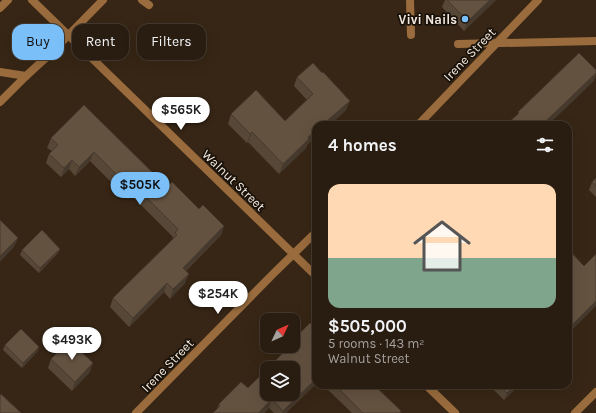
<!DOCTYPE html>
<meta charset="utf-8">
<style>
body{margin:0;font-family:Karla,sans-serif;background:#35291e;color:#f1f3f6;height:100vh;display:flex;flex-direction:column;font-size:15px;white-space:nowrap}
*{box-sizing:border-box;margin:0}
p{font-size:13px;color:#a5a19f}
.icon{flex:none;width:22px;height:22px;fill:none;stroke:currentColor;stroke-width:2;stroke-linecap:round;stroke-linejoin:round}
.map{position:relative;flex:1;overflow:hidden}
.details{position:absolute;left:312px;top:121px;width:260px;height:268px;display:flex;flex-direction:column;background:#291c10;border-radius:12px;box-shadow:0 4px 16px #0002,0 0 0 1px #453a30}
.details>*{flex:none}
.top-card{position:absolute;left:12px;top:24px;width:240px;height:36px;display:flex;gap:8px}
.needle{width:26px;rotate:46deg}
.controls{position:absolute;left:260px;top:313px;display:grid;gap:8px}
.controls a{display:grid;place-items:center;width:40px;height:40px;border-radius:8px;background:#291c10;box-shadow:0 4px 16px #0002,0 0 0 1px #453a30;font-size:20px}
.price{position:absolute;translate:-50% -34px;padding:0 9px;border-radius:14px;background:#fff;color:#222;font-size:13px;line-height:26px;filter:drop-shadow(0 1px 2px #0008)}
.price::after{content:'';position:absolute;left:50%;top:24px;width:12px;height:9px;margin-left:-6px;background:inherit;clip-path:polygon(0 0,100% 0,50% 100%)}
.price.selected{background:#7abff8;color:#111}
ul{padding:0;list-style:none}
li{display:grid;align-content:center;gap:8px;height:212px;padding:0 16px}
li+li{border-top:1px solid #453a30}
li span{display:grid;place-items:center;height:124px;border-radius:12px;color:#555}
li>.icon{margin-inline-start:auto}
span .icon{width:72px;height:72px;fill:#fffc;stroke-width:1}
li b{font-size:17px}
h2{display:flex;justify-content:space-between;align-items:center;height:48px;padding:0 16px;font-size:17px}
.chip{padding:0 14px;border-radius:12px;background:#291c10;box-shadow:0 4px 16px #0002,0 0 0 1px #453a30;font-size:14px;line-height:36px}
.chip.selected{background:#7abff8;color:#111}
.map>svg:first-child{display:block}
</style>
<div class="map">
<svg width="596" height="413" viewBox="0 0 596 413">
<rect width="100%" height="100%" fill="#372615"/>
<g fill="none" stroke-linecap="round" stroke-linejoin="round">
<path stroke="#996b3d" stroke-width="8" d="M142,0L149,5
M410,0L411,35
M0,8L8,0
M458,44L596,41
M0,72L26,76"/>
<path stroke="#996b3d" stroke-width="8" d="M32,0L316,276
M0,102L26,76L50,54L103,0
M418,125L538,0
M426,385L455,413
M136,413L273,274L316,232
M575,413L596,392"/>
</g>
<path fill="#564737" d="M445,0H496L464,31L442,7Z
M297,77L346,110L330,125H316V137L307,145L306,148L279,174L248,142L247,143L228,124L231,114L285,121L307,100L294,86Z
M84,105L167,187L224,226L221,235L186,271L185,283L170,299L164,292L129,327L110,307L113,298L172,241L173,237L132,196L128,199L90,161L75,176L69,169L61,177L46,163L49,154L52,151L47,148L51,138Z
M596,178V197L589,190L592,182Z
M60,249L58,253L39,273L20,255L22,250Z
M316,329V384L286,413H274L269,408L264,413H213L217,409L219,404L248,388L288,348V346H293Z
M5,345L39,347L37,352L22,368L3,350Z
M51,359L90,372L72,391L48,368Z
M323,385H374L401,411L400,413H352Z
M489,385H519L504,400Z"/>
<path fill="#46392d" d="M490,0H496L464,31L468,21Z
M596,73V75L594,81L548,125H542Z
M350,101L346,110L330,125H322Z
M316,131V137L307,145L306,148L279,174L283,164L308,137Z
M252,132L248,142L247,143L250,134Z
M94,152L90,161L75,176L79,167Z
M72,160L69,169L61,177L64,168Z
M135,186L132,196L128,199L132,190Z
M224,226L221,235L179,277L183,268Z
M18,238L14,247L0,262V256Z
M60,249L58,253L39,273L40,268Z
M189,274L185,283L170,299L173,289Z
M167,283L164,292L129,327L133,318Z
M596,301V306L568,334V329Z
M39,347L37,352L22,368L23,363Z
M93,363L90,372L72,391L75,382Z
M316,379V384L286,413H282L283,411Z
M515,385H519L504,400L507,393Z
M272,399L269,408L264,413H258Z"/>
<path fill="#645240" stroke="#46392d" d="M447,0H490L468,21Z
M579,53L596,70V73L542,125H506L519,113L518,112Z
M313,63L322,73L323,72L350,101L322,125H316V131L308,137L309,139L283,164L252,132L250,134L231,114L256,90L285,121L313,94L297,77Z
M84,105L167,187L172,182L199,209L203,205L224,226L183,268L189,274L173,289L167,283L133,318L113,298L177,235L175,233L178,229L135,186L132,190L94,152L79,167L72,160L64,168L49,154L58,145L51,138Z
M596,178V186L592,182Z
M0,220L18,238L0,256Z
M42,230L60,249L40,268L22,250Z
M568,249L584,266L596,254V301L568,329Z
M310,323L316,329V379L283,411L272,399L258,413H213L220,406L219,404L241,382L248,388L267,369V394H293V368H268L290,346H293V340Z
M21,329L39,347L23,363L5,345Z
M69,340L93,363L75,382L51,359Z
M335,385H374L401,411L400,412V413H363Z
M499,385H515L507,393Z
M1,394L21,413H0V396Z"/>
<circle fill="#7abff8" stroke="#18110a" stroke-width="1.5" cx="465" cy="19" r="4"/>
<g text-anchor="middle" stroke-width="3.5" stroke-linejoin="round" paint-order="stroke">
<g font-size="13" font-weight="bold" fill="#f3e8dd" stroke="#18110a" text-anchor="end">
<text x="457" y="24">Vivi Nails</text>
</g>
<g font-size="13" fill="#f3e8dd" stroke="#18110a">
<text transform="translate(469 54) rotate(-46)" y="5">Irene Street</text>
<text transform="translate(234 180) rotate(44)" y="5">Walnut Street</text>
<text transform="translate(167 365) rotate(-46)" y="5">Irene Street</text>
</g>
</g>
</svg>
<div class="controls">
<a><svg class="needle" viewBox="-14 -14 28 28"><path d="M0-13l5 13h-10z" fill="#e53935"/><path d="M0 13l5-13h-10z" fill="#a5a19f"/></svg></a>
<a><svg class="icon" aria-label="layers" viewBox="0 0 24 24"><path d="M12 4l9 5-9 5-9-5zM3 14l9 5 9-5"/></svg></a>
</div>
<b class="price" style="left:181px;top:131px">$565K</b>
<b class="price selected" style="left:140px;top:206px">$505K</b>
<b class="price" style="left:218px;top:315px">$254K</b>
<b class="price" style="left:72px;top:361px">$493K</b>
<div class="top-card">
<a class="chip selected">Buy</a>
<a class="chip">Rent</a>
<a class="chip">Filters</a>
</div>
<section class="details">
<h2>4 homes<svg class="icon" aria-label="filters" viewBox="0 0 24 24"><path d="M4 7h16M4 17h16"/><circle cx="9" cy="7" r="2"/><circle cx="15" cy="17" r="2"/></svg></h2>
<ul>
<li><span style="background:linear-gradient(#ffd9b3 60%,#7fa58c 0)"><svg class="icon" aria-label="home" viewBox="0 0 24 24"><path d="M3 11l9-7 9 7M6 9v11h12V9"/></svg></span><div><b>$505,000</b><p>5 rooms · 143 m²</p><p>Walnut Street</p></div></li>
</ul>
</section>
</div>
